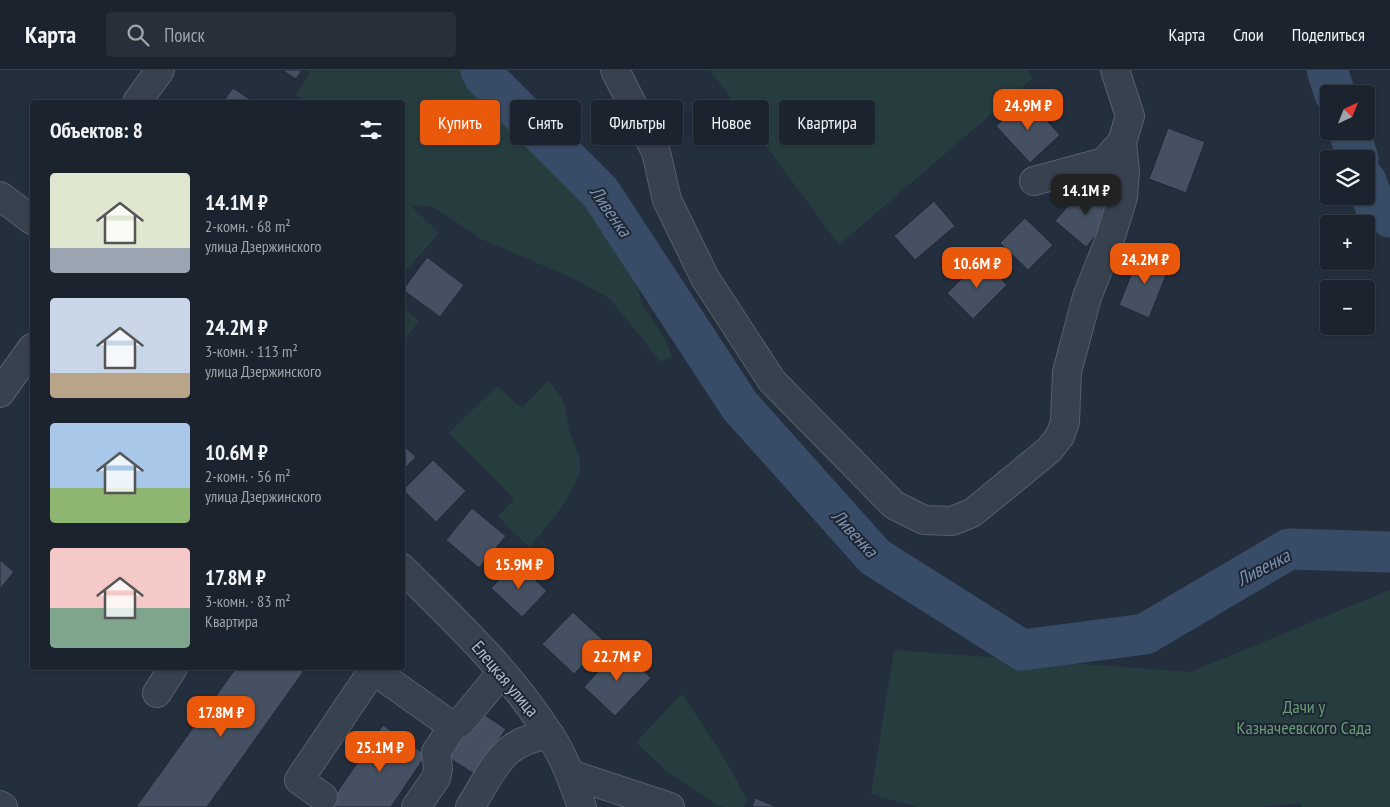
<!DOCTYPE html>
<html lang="ru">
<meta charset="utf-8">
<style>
body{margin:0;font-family:"PT Sans Narrow",sans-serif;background:#282f3a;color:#f1f3f6;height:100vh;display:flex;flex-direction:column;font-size:19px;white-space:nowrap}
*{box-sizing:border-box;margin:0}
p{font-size:16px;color:#a0a4aa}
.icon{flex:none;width:28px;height:28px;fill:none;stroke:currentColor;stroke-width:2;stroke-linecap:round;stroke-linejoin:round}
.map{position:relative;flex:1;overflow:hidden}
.drawer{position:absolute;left:30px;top:30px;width:375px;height:570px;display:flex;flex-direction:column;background:#1b232e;border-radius:5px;box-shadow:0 1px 4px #0004,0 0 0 1px #39404a}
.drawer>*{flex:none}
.top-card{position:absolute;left:420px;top:30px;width:475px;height:45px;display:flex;gap:10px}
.needle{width:32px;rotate:43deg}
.tools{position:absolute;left:1320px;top:15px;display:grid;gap:10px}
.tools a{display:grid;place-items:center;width:55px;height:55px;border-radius:5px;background:#1b232e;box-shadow:0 1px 4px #0004,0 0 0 1px #39404a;font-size:25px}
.price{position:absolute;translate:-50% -42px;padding:0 11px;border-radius:10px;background:#ea580c;color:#fff;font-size:16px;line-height:32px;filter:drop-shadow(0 1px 2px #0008)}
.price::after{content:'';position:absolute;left:50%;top:30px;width:15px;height:11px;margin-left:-8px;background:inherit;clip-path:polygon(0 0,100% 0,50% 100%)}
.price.current{background:#222;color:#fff}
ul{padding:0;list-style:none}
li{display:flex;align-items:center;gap:15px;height:125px;padding:0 20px}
li span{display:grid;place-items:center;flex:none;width:140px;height:100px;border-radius:5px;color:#555}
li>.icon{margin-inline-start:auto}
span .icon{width:60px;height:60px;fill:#fffc;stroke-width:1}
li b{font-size:21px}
h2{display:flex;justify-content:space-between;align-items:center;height:60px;padding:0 20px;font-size:21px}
.pill{padding:0 18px;border-radius:5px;background:#1b232e;box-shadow:0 1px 4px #0004,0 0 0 1px #39404a;font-size:18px;line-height:45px}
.pill.current{background:#ea580c;color:#fff}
header{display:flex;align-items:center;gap:30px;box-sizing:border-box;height:70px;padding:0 25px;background:#1b232e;border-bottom:1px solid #39404a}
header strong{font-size:24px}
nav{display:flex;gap:28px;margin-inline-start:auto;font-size:18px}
.search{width:350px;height:45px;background:#282f3a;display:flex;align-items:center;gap:12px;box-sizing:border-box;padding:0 18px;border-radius:5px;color:#a0a4aa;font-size:19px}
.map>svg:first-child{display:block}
</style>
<header>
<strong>Карта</strong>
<div class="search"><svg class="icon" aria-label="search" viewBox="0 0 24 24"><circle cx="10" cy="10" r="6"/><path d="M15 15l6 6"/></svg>Поиск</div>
<nav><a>Карта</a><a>Слои</a><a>Поделиться</a></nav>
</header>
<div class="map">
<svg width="1390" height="737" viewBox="0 0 1390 737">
<rect width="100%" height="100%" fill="#242f3e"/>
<path fill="#263c3f" d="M311,0H472L479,15L544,80L622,170L643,235L664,267L672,286L661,292L610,229L575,209L481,169L434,137L410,135L439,163L403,204L402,32H306L296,25Z
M710,0H1026L1033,8L839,175Z
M403,237L419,251L403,272Z
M548,311C569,334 564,334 570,363C573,372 579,382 580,392C583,415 544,461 529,477L498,447L514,429L449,363L497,316L522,338Z
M1390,520V737H1302L1300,733L1260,737H918L871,724L894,580L1190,602Z
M682,624L721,683L747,729L744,737H724L716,734L665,700L636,672Z"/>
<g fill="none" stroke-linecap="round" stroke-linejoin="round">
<path stroke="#394c67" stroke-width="41" d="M481,0L484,6L600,122L740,336L875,487L1022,580L1145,564L1289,479L1390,482
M1327,0L1335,24
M1349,61L1358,89
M1366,111L1374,133L1390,147"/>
</g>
<path fill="#455162" stroke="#1f2835" d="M282,0H302L296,9Z
M233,18L254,32H223Z
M1026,28L1060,65L1030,93L996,56Z
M1168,58L1205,72L1186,123L1149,109Z
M1086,115L1117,141L1086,177L1055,151Z
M934,131L955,156L915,190L894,166Z
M1025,148L1053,175L1028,200L1000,173Z
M1140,183L1170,195L1149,248L1119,235Z
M427,187L464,215L440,247L403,220Z
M982,189L1007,215L973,249L947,223Z
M402,374L416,387L402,401Z
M433,390L466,421L436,452L403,420Z
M472,438L506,466L479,498L446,470Z
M0,490L14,502L0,519Z
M516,492L547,521L522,547L491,518Z
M573,542L605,572L574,604L542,574Z
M619,579L651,608L615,646L584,617Z
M236,598H306L207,737H136Z
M480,642L506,659L476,705L449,688Z
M383,655L426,685L391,737H327Z
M755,728L777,737H752Z"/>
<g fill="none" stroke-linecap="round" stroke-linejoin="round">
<defs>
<path id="minor" d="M615,0L656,82L667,130L705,208L772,311L894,435L924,450L952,451L972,443L1049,380L1060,366L1065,352L1067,302L1087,227L1110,169L1123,127L1125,101L1122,72
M137,32L160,0
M1034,111L1104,92L1122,72L1130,46L1115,0
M0,126L32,150
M0,323L32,278
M402,498C454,550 510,602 549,664C564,686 573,712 582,737
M370,598L448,653L454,655L460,653L502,602
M157,623L173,598
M570,704L670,737
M323,727L299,710L373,600
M0,735L3,737
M416,737L436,708L438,698L436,682L454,655
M470,737C493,701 502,669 550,665"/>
</defs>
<use href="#minor" stroke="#565f6c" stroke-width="30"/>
<use href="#minor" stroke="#38414e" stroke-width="28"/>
</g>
<g text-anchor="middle" stroke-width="4" stroke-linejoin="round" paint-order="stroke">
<g font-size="18" fill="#b4bcc9" stroke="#1d2633">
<text transform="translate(505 609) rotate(50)" y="6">Елецкая улица</text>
</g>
<g font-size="18" fill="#6b9a76" stroke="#1d2633">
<text x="1304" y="643">Дачи у<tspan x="1304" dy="21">Казначеевского Сада</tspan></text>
</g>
<g font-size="19" font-style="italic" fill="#7c92b1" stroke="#1d2633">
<text transform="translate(611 141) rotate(55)" y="7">Ливенка</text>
<text transform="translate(855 463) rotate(47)" y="7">Ливенка</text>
<text transform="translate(1263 497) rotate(-28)" y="7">Ливенка</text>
</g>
</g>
</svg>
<div class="tools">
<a><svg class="needle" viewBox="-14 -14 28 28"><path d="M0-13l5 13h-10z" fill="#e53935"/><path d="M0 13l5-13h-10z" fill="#a0a4aa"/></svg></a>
<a><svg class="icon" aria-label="layers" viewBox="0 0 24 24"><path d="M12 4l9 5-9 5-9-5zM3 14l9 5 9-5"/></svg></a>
<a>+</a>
<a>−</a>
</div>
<b class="price" style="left:1028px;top:61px">24.9M ₽</b>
<b class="price current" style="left:1086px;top:146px">14.1M ₽</b>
<b class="price" style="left:1145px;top:215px">24.2M ₽</b>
<b class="price" style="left:977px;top:219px">10.6M ₽</b>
<b class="price" style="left:519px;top:520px">15.9M ₽</b>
<b class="price" style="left:617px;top:612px">22.7M ₽</b>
<b class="price" style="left:221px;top:668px">17.8M ₽</b>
<b class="price" style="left:380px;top:703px">25.1M ₽</b>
<div class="top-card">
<a class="pill current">Купить</a>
<a class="pill">Снять</a>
<a class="pill">Фильтры</a>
<a class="pill">Новое</a>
<a class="pill">Квартира</a>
</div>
<section class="drawer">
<h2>Объектов: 8<svg class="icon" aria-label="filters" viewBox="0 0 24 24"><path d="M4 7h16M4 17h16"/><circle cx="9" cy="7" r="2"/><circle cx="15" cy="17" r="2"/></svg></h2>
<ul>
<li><span style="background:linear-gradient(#dfe7d0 75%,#9aa5b1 0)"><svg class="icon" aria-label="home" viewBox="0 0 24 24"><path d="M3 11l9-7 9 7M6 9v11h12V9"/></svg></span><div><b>14.1M ₽</b><p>2-комн. · 68 m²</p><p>улица Дзержинского</p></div></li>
<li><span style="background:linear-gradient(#c9d6e8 75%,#b9a48a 0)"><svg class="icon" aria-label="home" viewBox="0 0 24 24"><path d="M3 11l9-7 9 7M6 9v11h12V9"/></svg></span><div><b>24.2M ₽</b><p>3-комн. · 113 m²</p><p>улица Дзержинского</p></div></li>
<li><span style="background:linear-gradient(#a9c7e8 65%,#8fb573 0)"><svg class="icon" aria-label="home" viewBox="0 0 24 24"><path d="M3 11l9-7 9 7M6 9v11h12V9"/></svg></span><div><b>10.6M ₽</b><p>2-комн. · 56 m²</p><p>улица Дзержинского</p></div></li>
<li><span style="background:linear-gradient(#f6c9c9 60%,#7fa58c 0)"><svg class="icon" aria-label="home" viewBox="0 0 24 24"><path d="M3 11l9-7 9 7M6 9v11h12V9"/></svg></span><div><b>17.8M ₽</b><p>3-комн. · 83 m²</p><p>Квартира</p></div></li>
</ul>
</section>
</div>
